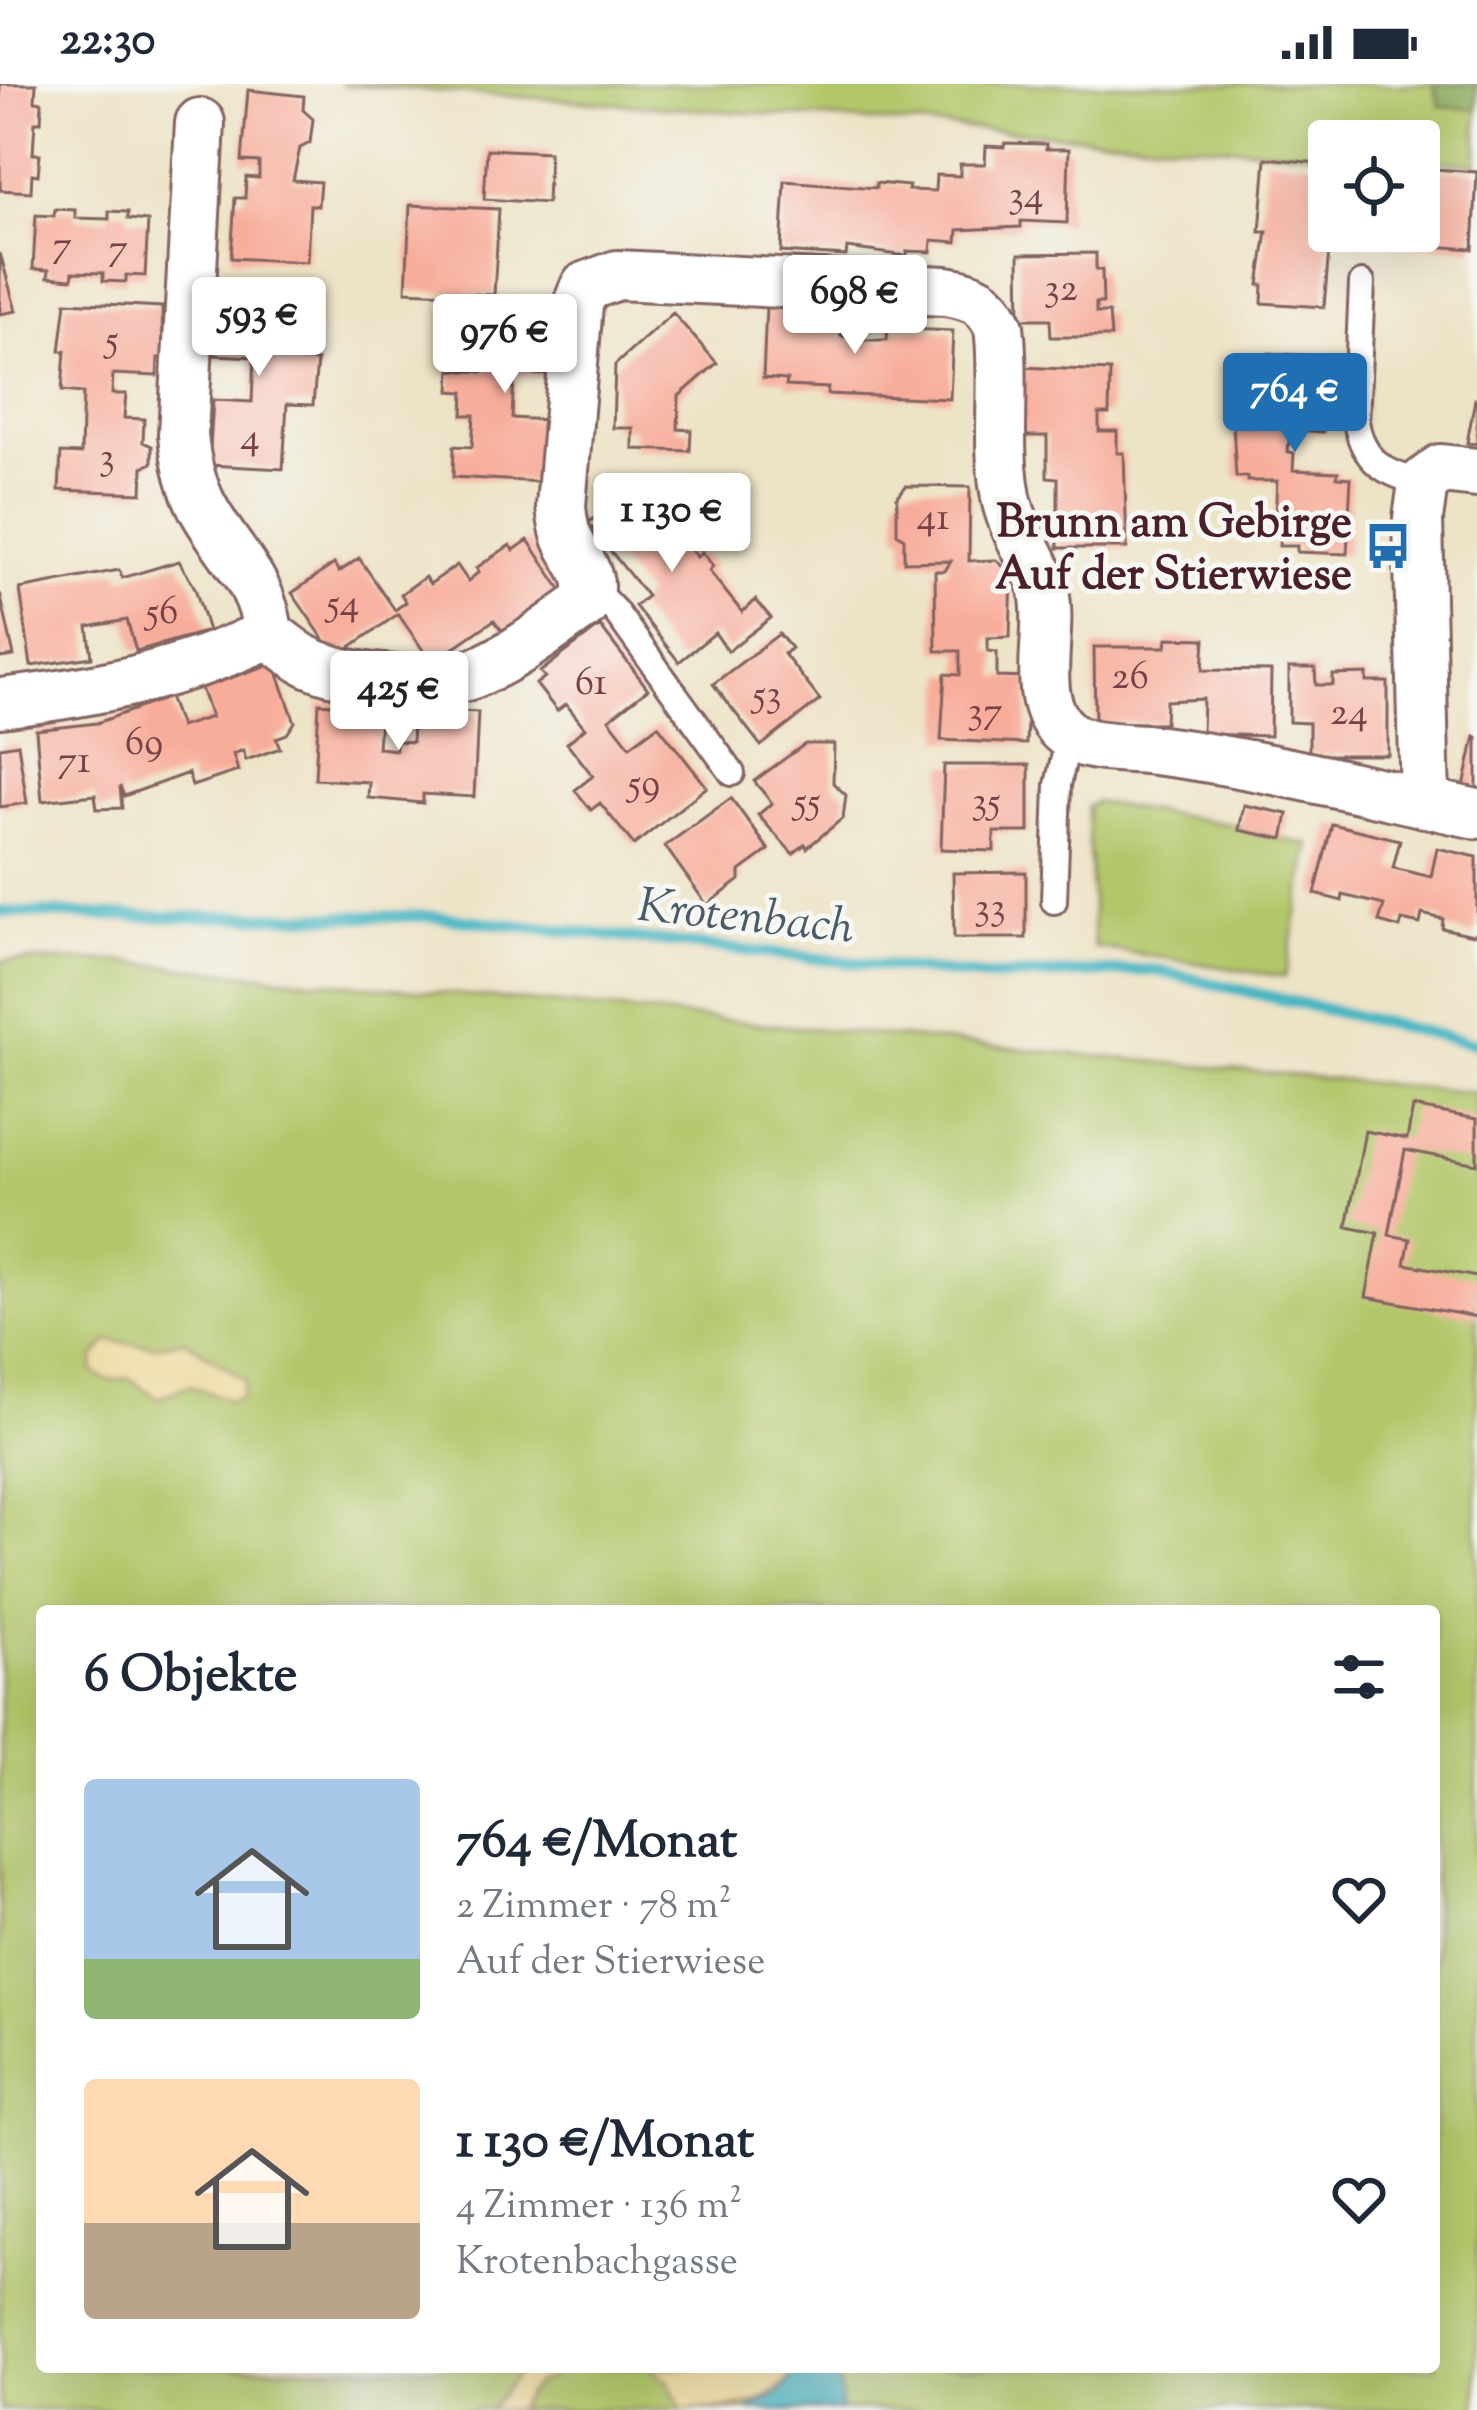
<!DOCTYPE html>
<html lang="de">
<meta charset="utf-8">
<style>
body{margin:0;font-family:"Sorts Mill Goudy",serif;background:#f6f6f7;color:#1f2937;height:100vh;display:flex;flex-direction:column;font-size:45px;white-space:nowrap}
*{box-sizing:border-box;margin:0}
p{font-size:39px;color:#747a83}
.icon{flex:none;width:66px;height:66px;fill:none;stroke:currentColor;stroke-width:2;stroke-linecap:round;stroke-linejoin:round}
.map{position:relative;flex:1;overflow:hidden}
.drawer{position:absolute;left:36px;top:1521px;width:1404px;height:768px;display:flex;flex-direction:column;background:#fff;border-radius:12px;box-shadow:0 12px 48px #0002}
.drawer>*{flex:none}
.fabs{position:absolute;left:1308px;top:36px;display:grid;gap:24px}
.fabs a{display:grid;place-items:center;width:132px;height:132px;border-radius:12px;background:#fff;box-shadow:0 12px 48px #0002;font-size:60px}
.price{position:absolute;translate:-50% -102px;padding:0 27px;border-radius:12px;background:#fff;color:#222;font-size:39px;line-height:78px;filter:drop-shadow(0 3px 6px #0008)}
.price::after{content:'';position:absolute;left:50%;top:72px;width:36px;height:27px;margin-left:-18px;background:inherit;clip-path:polygon(0 0,100% 0,50% 100%)}
.price.active{background:#1f6fb2;color:#fff}
ul{padding:0;list-style:none}
li{display:flex;align-items:center;gap:36px;height:300px;padding:0 48px}
li span{display:grid;place-items:center;flex:none;width:336px;height:240px;border-radius:12px;color:#555}
li>.icon{margin-inline-start:auto}
span .icon{width:144px;height:144px;fill:#fffc;stroke-width:1}
li b{font-size:51px}
h2{display:flex;justify-content:space-between;align-items:center;height:144px;padding:0 48px;font-size:51px}
.status{display:flex;justify-content:space-between;align-items:center;height:84px;padding:0 60px;background:#fff;direction:ltr}
.status svg{height:33px;fill:currentColor}
.map>svg:first-child{display:block}
</style>
<div class="status"><b>22:30</b><svg viewBox="0 0 49 12"><path d="M0 12V9h3v3zM5 12V6h3v6zM10 12V3h3v9zM15 12V0h3v12zM26 1h20v11H26zM47 4h2v5h-2z"/></svg></div>
<div class="map">
<svg width="1477" height="2326" viewBox="0 0 1477 2326">
<rect width="100%" height="100%" fill="#f6f6f2"/>
<filter id="ink" filterUnits="userSpaceOnUse"><feTurbulence type="fractalNoise" baseFrequency=".00833" numOctaves="2"/><feDisplacementMap in="SourceGraphic" scale="24" xChannelSelector="R" yChannelSelector="G"/><feConvolveMatrix kernelMatrix="1 2 1 2 8 2 1 2 1" color-interpolation-filters="sRGB"/></filter>
<filter id="wash" filterUnits="userSpaceOnUse"><feTurbulence type="fractalNoise" baseFrequency=".004" numOctaves="4" result="noise"/><feDisplacementMap in="SourceGraphic" scale="48" xChannelSelector="R" yChannelSelector="G"/><feGaussianBlur stdDeviation="2.7" result="paint"/><feColorMatrix in="noise" values="0 0 0 0 0 0 0 0 0 0 0 0 0 0 0 0 0 1.4 0 .05"/><feComposite in="paint" operator="in"/></filter>
<g filter="url(#wash)">
<rect width="100%" height="100%" fill="#ede3c6"/>
<path fill="#b2c76b" stroke="#7e734b" stroke-width="3" fill-rule="evenodd" d="M339,0H1477V80L1419,76V57H1329V70Z
M1095,718L1240,742V746L1310,761L1285,893L1094,863L1087,723Z
M0,877H113L1477,1009V2326H0ZM42,1527H1434V2283H42Z"/>
<path fill="#8dac5f" stroke="#6c6645" stroke-width="3" d="M1433,0H1477V25L1441,23Z"/>
<path fill="#eeda9e" stroke="#9c7c64" stroke-width="3" d="M185,1256L245,1296L243,1311L231,1317L189,1301L158,1314L129,1294L109,1297L93,1288L94,1273L108,1257L155,1262Z
M522,2283H571L534,2301L515,2326H489Z
M649,2283H797C775,2326 727,2326 682,2326L669,2297Z"/>
<path fill="#48b6c2" stroke="#496a76" stroke-width="3" d="M797,2283H834L841,2313L840,2326H748L783,2307Z"/>
<g fill="none" stroke-linecap="round" stroke-linejoin="round">
<path stroke="#48b6c2" stroke-width="12" d="M0,828L156,833L430,832L986,893L1154,886L1477,960"/>
</g>
<g id="blocks">
<path fill="#f8ad9b" d="M0,0H36L35,17L42,18L41,38H35L34,53L33,70H40L38,91L32,90L31,108L0,106Z
M248,6L304,12L303,26L313,35L310,59L300,64L293,96L320,98L318,122L310,121L307,178L231,174L235,114H245L246,93L259,94V78L242,77Z
M1005,59L1046,60V65H1069L1067,139L1021,137V143L958,146L957,158L932,156L931,168L907,167V172L847,164L846,172L781,168L785,97L876,104V99L909,102L908,106L935,107L936,91L960,92V80H985L986,62L1004,63Z
M487,65L549,68L547,119L484,115Z
M1266,74L1329,80V147H1338V154H1330L1324,223L1262,219L1263,201H1259L1267,148H1260Z
M1419,84L1477,88L1473,165L1389,159L1390,147H1419Z
M410,121L499,125L494,211L406,207Z
M55,125L75,126V134L109,135V127L128,128V135L148,137L145,192L126,191V198L103,197V189L73,188L72,195L48,193L49,186L33,185L36,131L54,132Z
M0,169L16,227L0,230Z
M1096,169V186H1102L1103,219H1096V229H1109L1111,253H1051L1050,235H1020L1019,170Z
M218,207L295,210L292,276L317,277L313,321L287,320L283,385L209,381L213,316L252,318L254,273L214,271Z
M66,218L162,223L163,274H158L157,292L113,290L112,310H126L124,334L144,335L143,358L152,362V379L143,383L142,409L59,406L61,369L81,370L82,333L83,309L62,307L65,267H60Z
M485,219L553,223L549,291L515,289L513,311L512,334L546,336L541,398L453,393L454,362L472,363L474,331H463L464,308L450,307L451,286L482,288Z
M766,222L842,226L841,252L864,256H887L888,244L953,247L950,315L827,310L828,304L786,302L787,296L763,294Z
M673,229L717,279L679,312L678,345L691,346L690,367L633,365V344H613L615,281Z
M1269,269L1329,273L1323,348L1290,345L1288,368L1294,369L1293,386L1338,388L1337,393L1351,394L1347,470L1297,468V462H1279L1280,437H1275L1277,397H1247V393H1236L1233,340L1254,343L1258,287L1267,288Z
M1019,283L1110,287L1109,330H1099V347H1117V369H1124L1127,464H1058V394L1047,393V352H1018Z
M1475,315L1477,316V360L1467,359Z
M637,400L651,417L664,406L691,441L679,450L697,473L702,468L713,482L709,487L742,528L756,516L771,534L728,567L715,549L679,578L635,522L647,512L588,439Z
M906,402L970,403L969,477L996,476L1012,490L1010,553L988,554V567L997,568V593L1029,594L1026,660L941,656L945,590L960,591V567H936L935,487H945L951,477L904,478V454L897,449V413Z
M528,456L563,508L504,549L494,536L432,579L398,530L336,573L292,509L334,480L339,488L359,474L395,526L406,518L401,510L425,493L430,500L457,481L468,497L479,488L476,484L510,461L514,466Z
M179,477L195,504L208,547L136,567L127,536L88,543L92,573L31,582L20,505L119,486L122,494Z
M0,509L14,572L0,574Z
M600,542L648,605L609,635L630,662L658,641L707,703L634,761L600,719L591,726L575,706L593,692L567,659L585,644L566,620L557,627L536,600L545,593L540,588Z
M779,550L791,564L784,570L820,616L761,662L713,600Z
M1167,554L1205,555L1203,586L1271,587L1270,652L1202,650L1203,615L1166,617L1165,639H1095L1094,563H1166Z
M274,579L295,638L287,650L276,654L280,664L246,676L243,666L233,670L238,687L192,702L188,689L124,712L120,702L122,724L97,725L95,711L42,717L36,646L97,639L169,613L180,643L211,633L201,604Z
M1289,584H1315L1316,601H1333V591L1367,590V598H1388V671H1309V639L1289,638Z
M319,619L381,624L378,664L396,666V657L412,658L414,625L478,628L474,713L423,710V719L368,714L369,698L315,695Z
M1475,652L1477,653V706L1464,703Z
M18,660L27,719L0,723V663Z
M805,660H834L833,699L846,711L843,734L807,764L805,760L793,770L758,731L772,719L754,697Z
M944,681H1029V748H994V767L941,765Z
M731,714L769,766L740,787V796L707,821L665,762Z
M1244,721L1288,730L1283,755L1239,746Z
M1332,740L1400,756L1393,784L1431,793L1437,764L1477,773V847L1473,851L1442,844L1443,835L1422,830L1420,840L1402,836L1400,844L1379,838L1384,821L1343,811L1342,817L1315,810Z
M1026,788V854H954L953,789Z
M1413,1023L1477,1035V1080L1405,1066L1389,1151L1410,1155L1405,1180L1477,1193V1233L1366,1213L1378,1149L1347,1143L1365,1047L1407,1055Z"/>
</g>
</g>
<g filter="url(#ink)">
<use href="#blocks" fill-opacity="0" stroke="#836461" stroke-width="3"/>
<g fill="none" stroke-linecap="round" stroke-linejoin="round">
<defs>
<path id="lane" d="M1362,199L1356,338C1364,379 1384,389 1423,399
M591,502L615,527L732,689
M1054,817L1058,701L1069,651"/>
<path id="street" d="M200,39L183,350C185,376 191,401 203,424C228,470 263,496 268,550
M0,619C95,608 181,591 268,550C281,558 293,570 307,577C342,595 435,604 472,590C512,575 549,545 584,521C599,493 577,478 567,453C563,444 562,432 561,422L578,220L585,203L617,191L946,207C972,211 988,217 999,243C1006,297 996,353 1005,407C1010,445 1036,473 1044,508C1054,551 1027,616 1066,649C1085,665 1122,663 1146,665C1257,678 1367,707 1477,730
M1425,719L1418,435L1423,399L1441,385L1477,389"/>
</defs>
<use href="#lane" stroke="#836461" stroke-width="30"/>
<use href="#street" stroke="#836461" stroke-width="54"/>
<use href="#lane" stroke="#fff" stroke-width="24"/>
<use href="#street" stroke="#fff" stroke-width="48"/>
</g>
</g>
<defs>
<symbol id="bus-bare" viewBox="-9 -9 18 18"><path d="M-5-6H5V4H4V6H2V4H-2V6H-4V4H-5ZM-3.5-4V0h7V-4ZM-3.5 1.2v1.5H-2V1.2ZM2 1.2v1.5H3.5V1.2Z" fill="#1f6fb2" stroke="#f6f6f2" stroke-width="2.5" paint-order="stroke"/></symbol>
</defs>
<g fill-rule="evenodd">
<use href="#bus-bare" x="1355" y="429" width="66" height="66"/>
</g>
<g text-anchor="middle" stroke-width="10" stroke-linejoin="round" paint-order="stroke">
<g font-size="39" fill="#764247">
<text x="1026" y="123">34</text>
<text x="62" y="173">7</text>
<text x="118" y="176">7</text>
<text x="1061" y="216">32</text>
<text x="112" y="267">5</text>
<text x="250" y="365">4</text>
<text x="107" y="385">3</text>
<text x="933" y="445">41</text>
<text x="343" y="531">54</text>
<text x="162" y="539">56</text>
<text x="1130" y="604">26</text>
<text x="591" y="610">61</text>
<text x="767" y="622">53</text>
<text x="985" y="639">37</text>
<text x="1349" y="640">24</text>
<text x="144" y="670">69</text>
<text x="74" y="688">71</text>
<text x="644" y="711">59</text>
<text x="807" y="729">55</text>
<text x="986" y="729">35</text>
<text x="990" y="835">33</text>
</g>
<g font-size="45" font-weight="bold" fill="#4a1f2b" stroke="#f6f6f2" text-anchor="end">
<text x="1352" y="452">Brunn am Gebirge<tspan x="1352" dy="52">Auf der Stierwiese</tspan></text>
</g>
<g font-size="48" font-style="italic" fill="#495b67" stroke="#f6f6f2">
<text transform="translate(746 830) rotate(6)" y="17">Krotenbach</text>
</g>
</g>
</svg>
<div class="fabs">
<a><svg class="icon" aria-label="locate" viewBox="0 0 24 24"><circle cx="12" cy="12" r="6"/><path d="M12 2v4M12 18v4M2 12h4M18 12h4"/></svg></a>
</div>
<b class="price" style="left:855px;top:273px">698 €</b>
<b class="price" style="left:259px;top:295px">593 €</b>
<b class="price" style="left:505px;top:312px">976 €</b>
<b class="price active" style="left:1295px;top:371px">764 €</b>
<b class="price" style="left:672px;top:491px">1 130 €</b>
<b class="price" style="left:399px;top:669px">425 €</b>
<section class="drawer">
<h2>6 Objekte<svg class="icon" aria-label="filters" viewBox="0 0 24 24"><path d="M4 7h16M4 17h16"/><circle cx="9" cy="7" r="2"/><circle cx="15" cy="17" r="2"/></svg></h2>
<ul>
<li><span style="background:linear-gradient(#a9c7e8 75%,#8fb573 0)"><svg class="icon" aria-label="home" viewBox="0 0 24 24"><path d="M3 11l9-7 9 7M6 9v11h12V9"/></svg></span><div><b>764 €/Monat</b><p>2 Zimmer · 78 m²</p><p>Auf der Stierwiese</p></div><svg class="icon" aria-label="heart" viewBox="0 0 24 24"><path d="M12 20l-8-8c-3-5 5-10 8-4 3-6 11-1 8 4z"/></svg></li>
<li><span style="background:linear-gradient(#ffd9b3 60%,#b9a48a 0)"><svg class="icon" aria-label="home" viewBox="0 0 24 24"><path d="M3 11l9-7 9 7M6 9v11h12V9"/></svg></span><div><b>1 130 €/Monat</b><p>4 Zimmer · 136 m²</p><p>Krotenbachgasse</p></div><svg class="icon" aria-label="heart" viewBox="0 0 24 24"><path d="M12 20l-8-8c-3-5 5-10 8-4 3-6 11-1 8 4z"/></svg></li>
</ul>
</section>
</div>
